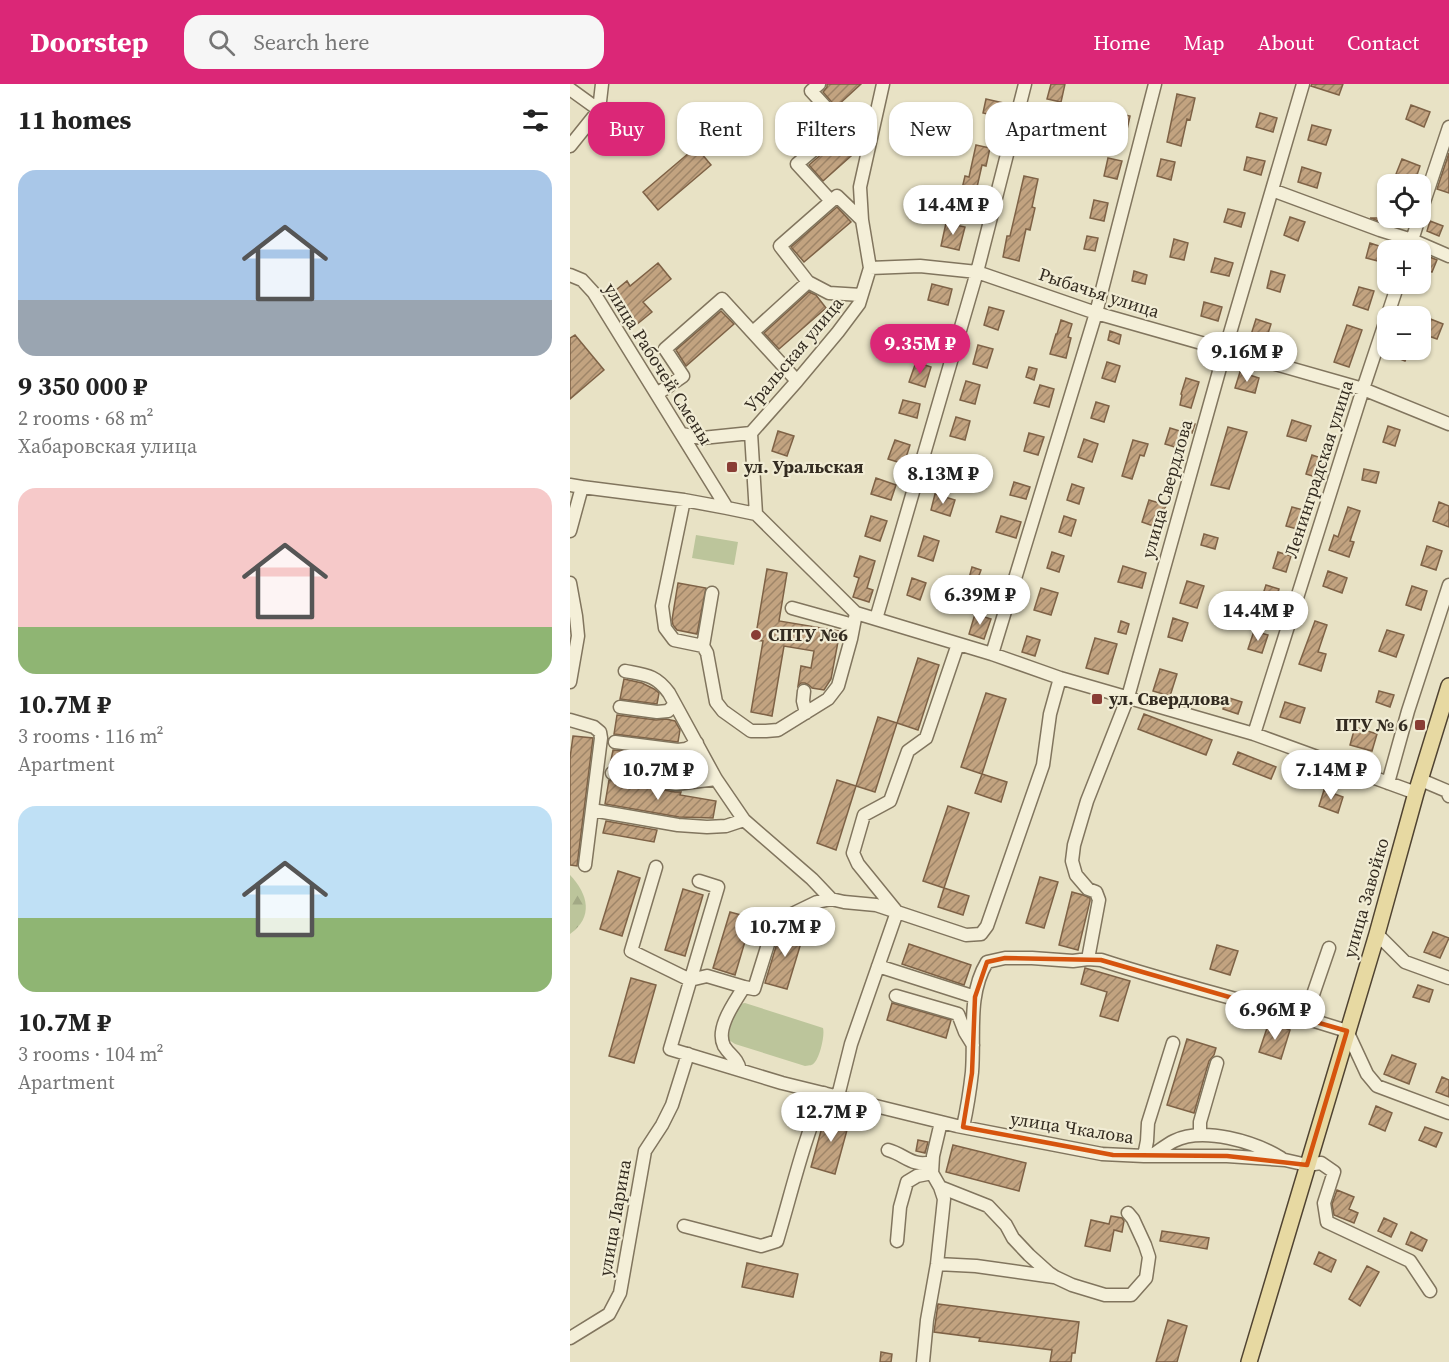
<!DOCTYPE html>
<meta charset="utf-8">
<style>
body{margin:0;font-family:"Source Serif 4",serif;background:#f6f6f6;color:#222;height:100vh;display:flex;flex-direction:column;font-size:22px;white-space:nowrap}
*{box-sizing:border-box;margin:0}
p{font-size:20px;color:#767676}
.icon{flex:none;width:33px;height:33px;fill:none;stroke:currentColor;stroke-width:2;stroke-linecap:round;stroke-linejoin:round}
.map{position:relative;flex:1;overflow:hidden}
.details{display:flex;flex-direction:column;background:#fff;width:570px}
.details>*{flex:none}
.top-card{position:absolute;left:18px;top:18px;width:570px;height:54px;display:flex;gap:12px}
.tools{position:absolute;left:807px;top:90px;display:grid;gap:12px}
.tools a{display:grid;place-items:center;width:54px;height:54px;border-radius:12px;background:#fff;box-shadow:0 2px 4px #0004;font-size:30px}
.price{position:absolute;translate:-50% -51px;padding:0 14px;border-radius:21px;background:#fff;color:#222;font-size:20px;line-height:39px;filter:drop-shadow(0 2px 3px #0008)}
.price::after{content:'';position:absolute;left:50%;top:36px;width:18px;height:14px;margin-left:-9px;background:inherit;clip-path:polygon(0 0,100% 0,50% 100%)}
.price.selected{background:#db2777;color:#fff}
ul{padding:0;list-style:none}
li{display:grid;align-content:center;gap:12px;height:318px;padding:0 18px}
li span{display:grid;place-items:center;height:186px;border-radius:18px;color:#555}
li>.icon{margin-inline-start:auto}
span .icon{width:108px;height:108px;fill:#fffc;stroke-width:1}
li b{font-size:26px}
h2{display:flex;justify-content:space-between;align-items:center;height:72px;padding:0 18px;font-size:26px}
.tag{padding:0 21px;border-radius:18px;background:#fff;box-shadow:0 2px 4px #0004;font-size:21px;line-height:54px}
.tag.selected{background:#db2777;color:#fff}
header{display:flex;align-items:center;gap:36px;box-sizing:border-box;height:84px;padding:0 30px;background:#db2777;color:#fff}
header strong{font-size:28px}
nav{display:flex;gap:33px;margin-inline-start:auto;font-size:21px}
.search{width:420px;height:54px;background:#f6f6f6;display:flex;align-items:center;gap:15px;box-sizing:border-box;padding:0 21px;border-radius:18px;color:#767676;font-size:22px}
main{display:flex;flex:1;min-height:0}
.map>svg:first-child{display:block}
</style>
<header>
<strong>Doorstep</strong>
<div class="search"><svg class="icon" aria-label="search" viewBox="0 0 24 24"><circle cx="10" cy="10" r="6"/><path d="M15 15l6 6"/></svg>Search here</div>
<nav><a>Home</a><a>Map</a><a>About</a><a>Contact</a></nav>
</header>
<main>
<section class="details">
<h2>11 homes<svg class="icon" aria-label="filters" viewBox="0 0 24 24"><path d="M4 7h16M4 17h16"/><circle cx="9" cy="7" r="2"/><circle cx="15" cy="17" r="2"/></svg></h2>
<ul>
<li><span style="background:linear-gradient(#a9c7e8 70%,#9aa5b1 0)"><svg class="icon" aria-label="home" viewBox="0 0 24 24"><path d="M3 11l9-7 9 7M6 9v11h12V9"/></svg></span><div><b>9 350 000 ₽</b><p>2 rooms · 68 m²</p><p>Хабаровская улица</p></div></li>
<li><span style="background:linear-gradient(#f6c9c9 75%,#8fb573 0)"><svg class="icon" aria-label="home" viewBox="0 0 24 24"><path d="M3 11l9-7 9 7M6 9v11h12V9"/></svg></span><div><b>10.7M ₽</b><p>3 rooms · 116 m²</p><p>Apartment</p></div></li>
<li><span style="background:linear-gradient(#bfe0f5 60%,#8fb573 0)"><svg class="icon" aria-label="home" viewBox="0 0 24 24"><path d="M3 11l9-7 9 7M6 9v11h12V9"/></svg></span><div><b>10.7M ₽</b><p>3 rooms · 104 m²</p><p>Apartment</p></div></li>
</ul>
</section>
<div class="map">
<svg width="879" height="1278" viewBox="0 0 879 1278">
<defs>
<pattern id="forest-firs" width="22" height="20" patternUnits="userSpaceOnUse" patternTransform="scale(1.5)"><rect width="22" height="20" fill="#bcc59b"/><path d="M5 1l3.5 6h-7zM16 11l3.5 6h-7z" fill="#a2a985"/></pattern>
<pattern id="building-hatch" width="6" height="6" patternUnits="userSpaceOnUse" patternTransform="scale(1.5)"><rect width="6" height="6" fill="#c2a380"/><path d="M-1 1l2-2M0 6l6-6M5 7l2-2" fill="none" stroke="#9e8568"/></pattern>
</defs>
<rect width="100%" height="100%" fill="#e8e2c5"/>
<path fill="url(#forest-firs)" d="M0,791C18,810 24,833 0,850Z"/>
<path fill="#bcc59b" d="M126,451L168,458L164,481L122,474Z
M175,919L253,944C255,951 250,972 245,978C242,982 240,981 235,982L165,960L159,956C158,949 164,926 170,921C171,920 173,919 175,919Z"/>
<path fill="url(#building-hatch)" stroke="#7e6246" stroke-width="1.5" d="M257,0H291L266,23L253,8L257,3Z
M481,0H495L491,18L477,15Z
M742,0H773L769,11L741,2Z
M607,10L625,14L620,36L617,35L611,62L597,58Z
M416,15L434,19L431,33L413,29Z
M841,21L860,28L854,43L836,35Z
M546,29L560,32L556,50L542,47Z
M690,29L707,34L703,48L686,43Z
M471,34L488,39L485,53L467,48Z
M742,41L761,46L756,61L738,56Z
M284,42L289,43L294,48L291,63L253,97L239,81Z
M406,61L420,64L416,82L412,81L405,112L391,109L395,92L399,93Z
M126,63L141,81L88,126L73,108Z
M879,69V109L867,105Z
M677,73L695,77L691,91L674,86Z
M538,74L552,77L547,95L534,92Z
M591,75L605,78L601,96L587,92Z
M832,75L850,82L845,97L826,90Z
M732,83L751,89L747,104L728,98Z
M454,92L468,95L462,123L465,124L460,146L456,145L449,177L433,173L437,152H440Z
M817,115L818,134H831L827,143L800,134H810Z
M524,116L538,119L534,137L520,134Z
M267,123L281,138L234,178L221,163Z
M658,125L675,129L671,143L654,138Z
M720,133L735,138L728,157L714,151Z
M860,137L873,142L869,152L857,147Z
M376,139L395,143L389,166L371,162Z
M517,152L528,154L525,167L514,165Z
M604,155L618,159L614,176L600,173Z
M800,159L812,163L808,177L796,174Z
M850,169L867,176L862,188L850,184Z
M645,174L663,179L659,192L641,188Z
M88,179L101,195L73,218L82,228L66,241L41,210L57,197L60,202Z
M564,187L577,191L575,200L562,197Z
M701,187L715,191L710,208L697,204Z
M362,200L382,205L378,221L358,216Z
M789,203L804,207L798,226L783,221Z
M239,208L246,211L256,224L209,265L194,249Z
M634,218L652,223L648,237L631,232Z
M419,223L434,227L428,246L414,241Z
M151,227L164,240L116,282L106,266Z
M853,232L873,240L867,255L850,249V239Z
M686,235L701,240L695,259L680,254Z
M491,236L502,240L498,253L501,254L496,274L480,270L486,250H487Z
M777,241L792,246L779,283L764,278Z
M353,245L371,250L367,264L349,259Z
M540,247L551,251L549,260L538,256Z
M5,251L34,286L0,315V254Z
M408,261L423,265L417,284L403,280Z
M826,266H840L835,277L823,272Z
M346,278L361,283L355,303L339,298Z
M537,278L550,282L545,298L532,294Z
M459,283L467,285L464,296L456,293Z
M670,288L689,294L685,309L665,304Z
M616,294L629,298L621,324L610,321L612,311L611,310Z
M396,297L410,301L405,320L390,316Z
M470,301L484,305L479,323L464,319Z
M333,316L350,320L347,334L329,329Z
M526,318L539,322L534,338L521,334Z
M386,333L400,337L395,356L380,352Z
M722,336L741,342L736,357L717,352Z
M613,337L625,340L622,349L611,346Z
M818,342L830,346L825,362L813,358Z
M658,343L677,348L659,405L641,401Z
M600,344L613,348L608,364L595,360Z
M208,347L224,352L217,372L202,367Z
M459,349L474,353L468,371L454,367Z
M514,355L528,360L522,378L508,373Z
M325,356L340,361L334,380L318,375Z
M563,356L578,360L574,372L570,371L562,395L552,392Z
M742,371L757,376L752,395L736,390Z
M374,376L390,381L386,393L370,389Z
M794,385L809,388L806,399L792,396Z
M306,394L326,401L321,416L301,410Z
M444,398L460,403L456,415L440,411Z
M502,400L514,404L509,420L497,416Z
M365,410L385,416L380,432L361,426Z
M579,416L596,421L589,444L572,438Z
M869,418L879,422V443L863,437Z
M722,423L737,427L731,446L716,442Z
M778,423L790,427L780,457L784,458L779,473L759,466L764,451L768,453Z
M301,432L317,437L310,457L295,452Z
M431,432L451,438L446,454L426,448Z
M494,432L506,436L501,452L489,448Z
M634,450L648,454L645,465L631,461Z
M354,452L369,457L363,477L348,472Z
M857,462L872,467L866,486L851,481Z
M482,468L494,472L489,488L477,484Z
M708,468L721,472L716,488L703,484Z
M290,472L305,477L297,504L303,506L299,518L283,513L289,494L284,492Z
M553,482L576,489L572,504L548,498Z
M402,483L411,486L407,497L399,494Z
M197,485L217,489L209,537L270,547L261,595L254,606L242,604L239,601L235,599H231L228,602L231,582L241,584L244,567L214,562L202,632L181,628L193,557L185,556Z
M758,487L777,494L772,509L753,502Z
M342,494L356,499L350,516L337,511Z
M617,497L634,502L627,524L610,519Z
M108,499L136,504L127,550L107,546L103,541L102,536Z
M696,501L709,505L704,523L690,519Z
M842,502L857,507L851,526L836,521Z
M471,504L488,509L481,531L464,526Z
M405,530L421,535L414,555L399,550Z
M603,534L618,539L612,557L598,553Z
M551,537L559,540L556,550L548,548Z
M745,537L757,541L748,568L756,570L751,587L729,580Z
M817,546L834,551L826,573L809,567Z
M684,547L698,551L692,569L678,565Z
M457,552L470,556L465,572L452,568Z
M525,554L547,560L538,590L516,584Z
M348,574L369,581L348,646L327,639Z
M590,585L607,590L600,612L583,607Z
M54,595L72,599L84,605L89,609L87,620L50,615Z
M809,607L824,611L820,623L806,618Z
M416,609L436,615L412,690L391,683Z
M656,613L672,618L668,630L653,625Z
M715,618L735,624L730,639L710,633Z
M574,630L642,656L636,671L568,645Z
M47,631L86,636L96,635L105,637L110,646L108,658L44,650Z
M308,633L327,639L305,708L286,702Z
M785,643L807,650L802,667L780,661Z
M3,652L23,654L7,782L0,781V674Z
M43,666L116,674L113,691L106,692L40,681Z
M668,668L706,683L701,695L663,680Z
M412,690L437,698L431,718L405,709Z
M39,696L105,708H111L110,711L146,717L143,734L109,733L35,720Z
M267,696L286,702L266,766L247,759Z
M754,706L773,713L768,729L749,722Z
M378,722L399,729L374,804L353,797Z
M36,737L87,746L84,758L33,749Z
M48,787L70,794L52,852L30,845Z
M470,793L488,798L474,844L456,839Z
M374,804L399,812L393,831L368,823Z
M113,805L133,811L115,872L95,866Z
M502,808L513,811L520,814V817L508,866L489,861Z
M160,828L182,834L165,891L143,884Z
M215,843L234,849L217,905L195,899L211,846Z
M863,848L879,854L870,874L854,868Z
M339,860L401,881L394,901L332,880Z
M647,861L668,867L660,891L640,885Z
M515,884L560,897L548,937L530,932L537,908L511,900Z
M61,894L86,901L64,979L39,972Z
M848,901L863,906L859,918L843,913Z
M322,919L381,936L376,954L317,936Z
M699,938L720,946L711,975L689,968Z
M617,955L646,964L644,971L639,977L624,1029L597,1021Z
M822,971L846,980L839,1000L814,990Z
M872,993L879,996V1013L866,1008Z
M806,1022L822,1029L815,1047L799,1040Z
M256,1029L280,1035L265,1090L241,1083Z
M855,1043L872,1049L866,1063L849,1056Z
M348,1056L358,1058L355,1069L346,1067Z
M383,1061L456,1079L449,1107L376,1088Z
M767,1106L784,1113L779,1125L788,1129L784,1139L764,1131L762,1120Z
M541,1132L552,1134L554,1137L552,1148L544,1146L540,1167L515,1162L521,1136L539,1140Z
M814,1134L827,1140L821,1153L808,1147Z
M592,1147L639,1154L637,1165L590,1157Z
M841,1148L857,1156L852,1167L836,1160Z
M749,1168L766,1176L761,1188L744,1180Z
M177,1179L228,1190L223,1213L172,1203Z
M797,1182L809,1188L790,1222L779,1215Z
M368,1220L509,1238L505,1269H502L501,1278H480L482,1266L409,1257L410,1254L364,1248Z
M598,1236L617,1242L607,1278H586Z
M311,1268L322,1270L321,1278H310Z"/>
<g fill="none" stroke-linecap="round" stroke-linejoin="round">
<defs>
<path id="minor" d="M249,0L241,7L272,41
M0,5L29,26
M0,62L29,26L32,0
M702,106L810,146L842,156L879,172
M261,117L227,80L282,33L304,38
M850,130L879,43
M839,166L849,134
M300,184L350,182L407,188L526,229L793,305L879,340
M0,191L12,196L24,209L157,424L186,430L286,529L422,570L490,594L684,650L846,709
M291,211L259,209L238,198L210,162L267,112L292,136
M183,248L238,198
M87,310L113,292L95,265L152,215L227,297
M181,349L227,297L268,248L289,220L300,184L292,136L290,103L313,0
M181,349L186,430
M112,350L132,354L181,349
M0,401L12,403
M114,416L92,522L95,544L104,556L133,562L142,509
M0,447L12,403L114,416L157,424
M0,499L6,532L8,552L0,598
M222,524L283,541
M306,535L407,188L455,0
M133,562L137,569L146,618L153,627L181,647H196L208,646L258,615L268,602L281,555L286,529
M422,570L526,229L585,0
M55,587C76,591 86,591 99,609L146,695L174,736L242,795L261,815
M234,607L233,617L236,629
M50,623L87,628L98,627L105,620
M0,636L24,643L30,648L31,654L15,781
M684,650L793,305L828,200
M45,658L108,666L116,665L127,659
M42,689L106,700L146,695
M851,696L877,707L879,712
M818,699L838,627L879,501
M22,726L108,741L137,743L156,742L174,736
M86,783L61,867L120,896L137,892L174,903C165,918 145,944 154,962C160,972 167,973 170,986
M129,797L148,803L100,965L212,999L387,1042L532,1070L574,1072H657L715,1076L737,1081L751,1079L764,1088L754,1119L757,1138L840,1177L860,1207
M807,850L835,878L879,894
M518,875L529,816L526,808L518,805L506,791L502,777L504,761L517,717L558,613L655,266L733,0
M308,882L405,913
M174,903L184,905L204,841L214,834L247,818L261,815L274,818L306,821L396,851L411,850L417,842L473,681L480,630L490,594
M326,912L388,930L395,948L403,961
M735,934L777,947L797,990L807,1002L879,1029
M268,1012L281,960L327,828L288,780L283,769L294,731L320,717L338,667L356,654L388,560
M371,1038L363,1072L362,1089L370,1103L418,1122L436,1141L443,1154L459,1171L479,1189L485,1193L502,1201L535,1211H561L576,1194L579,1173L575,1161L563,1135L558,1129
M393,1043C397,1025 400,1006 402,988C405,952 397,911 417,878L435,874H462L503,877L518,875L531,876C598,898 667,915 735,934L759,864
M630,1050V1038L647,979
M318,1066C336,1071 341,1083 362,1078
M574,1072L577,1057L578,1039L603,959
M581,1072C589,1067 596,1061 604,1057C633,1042 685,1058 711,1074
M114,1142L191,1162L207,1157C222,1107 233,1057 254,1009
M327,1157L330,1123L337,1098L347,1092L362,1089
M367,1180L406,1182L484,1193
M0,1254L39,1230L50,1209L75,1067L92,1041L102,1021L118,970
M353,1278L357,1236L367,1180L372,1134L374,1115L370,1103"/>
<path id="major" d="M679,1278L807,850L846,709L879,602"/>
</defs>
<use href="#minor" stroke="#81755e" stroke-width="15"/>
<use href="#major" stroke="#504331" stroke-width="18"/>
<use href="#minor" stroke="#f4efd8" stroke-width="12"/>
<use href="#major" stroke="#e7d9a2" stroke-width="15"/>
</g>
<path fill="none" stroke="#d6540e" stroke-width="4.5" stroke-linejoin="round" d="M435,874L531,876L777,947L737,1081L657,1072L543,1071L393,1043L402,989L405,913L417,878Z"/>
<g fill="#893d35" stroke="#f1ecd4" stroke-width="2">
<rect x="156" y="377" width="12" height="12" rx="3"/>
<circle cx="186" cy="551" r="6"/>
<rect x="521" y="609" width="12" height="12" rx="3"/>
<rect x="844" y="635" width="12" height="12" rx="3"/>
</g>
<g text-anchor="middle" stroke-width="4.5" stroke-linejoin="round" paint-order="stroke">
<g font-size="18" fill="#332b20" stroke="#f1ecd4">
<text transform="translate(529 209) rotate(18)" y="6">Рыбачья улица</text>
<text transform="translate(224 270) rotate(-50)" y="6">Уральская улица</text>
<text transform="translate(88 280) rotate(58)" y="6">улица Рабочей Смены</text>
<text transform="translate(749 385) rotate(-72)" y="6">Ленинградская улица</text>
<text transform="translate(597 405) rotate(-74)" y="6">улица Свердлова</text>
<text transform="translate(796 814) rotate(-74)" y="6">улица Завойко</text>
<text transform="translate(502 1044) rotate(9)" y="6">улица Чкалова</text>
<text transform="translate(45 1134) rotate(-80)" y="6">улица Ларина</text>
</g>
<g font-size="18" font-weight="bold" fill="#332b20" stroke="#f1ecd4" text-anchor="start">
<text x="174" y="389">ул. Уральская</text>
<text x="198" y="557">СПТУ №6</text>
<text x="539" y="621">ул. Свердлова</text>
<text x="838" y="647" text-anchor="end">ПТУ № 6</text>
</g>
</g>
</svg>
<div class="tools">
<a><svg class="icon" aria-label="locate" viewBox="0 0 24 24"><circle cx="12" cy="12" r="6"/><path d="M12 2v4M12 18v4M2 12h4M18 12h4"/></svg></a>
<a>+</a>
<a>−</a>
</div>
<b class="price" style="left:383px;top:152px">14.4M ₽</b>
<b class="price selected" style="left:350px;top:291px">9.35M ₽</b>
<b class="price" style="left:677px;top:299px">9.16M ₽</b>
<b class="price" style="left:373px;top:421px">8.13M ₽</b>
<b class="price" style="left:410px;top:542px">6.39M ₽</b>
<b class="price" style="left:688px;top:558px">14.4M ₽</b>
<b class="price" style="left:88px;top:717px">10.7M ₽</b>
<b class="price" style="left:761px;top:717px">7.14M ₽</b>
<b class="price" style="left:215px;top:874px">10.7M ₽</b>
<b class="price" style="left:705px;top:957px">6.96M ₽</b>
<b class="price" style="left:261px;top:1059px">12.7M ₽</b>
<div class="top-card">
<a class="tag selected">Buy</a>
<a class="tag">Rent</a>
<a class="tag">Filters</a>
<a class="tag">New</a>
<a class="tag">Apartment</a>
</div>
</div>
</main>
